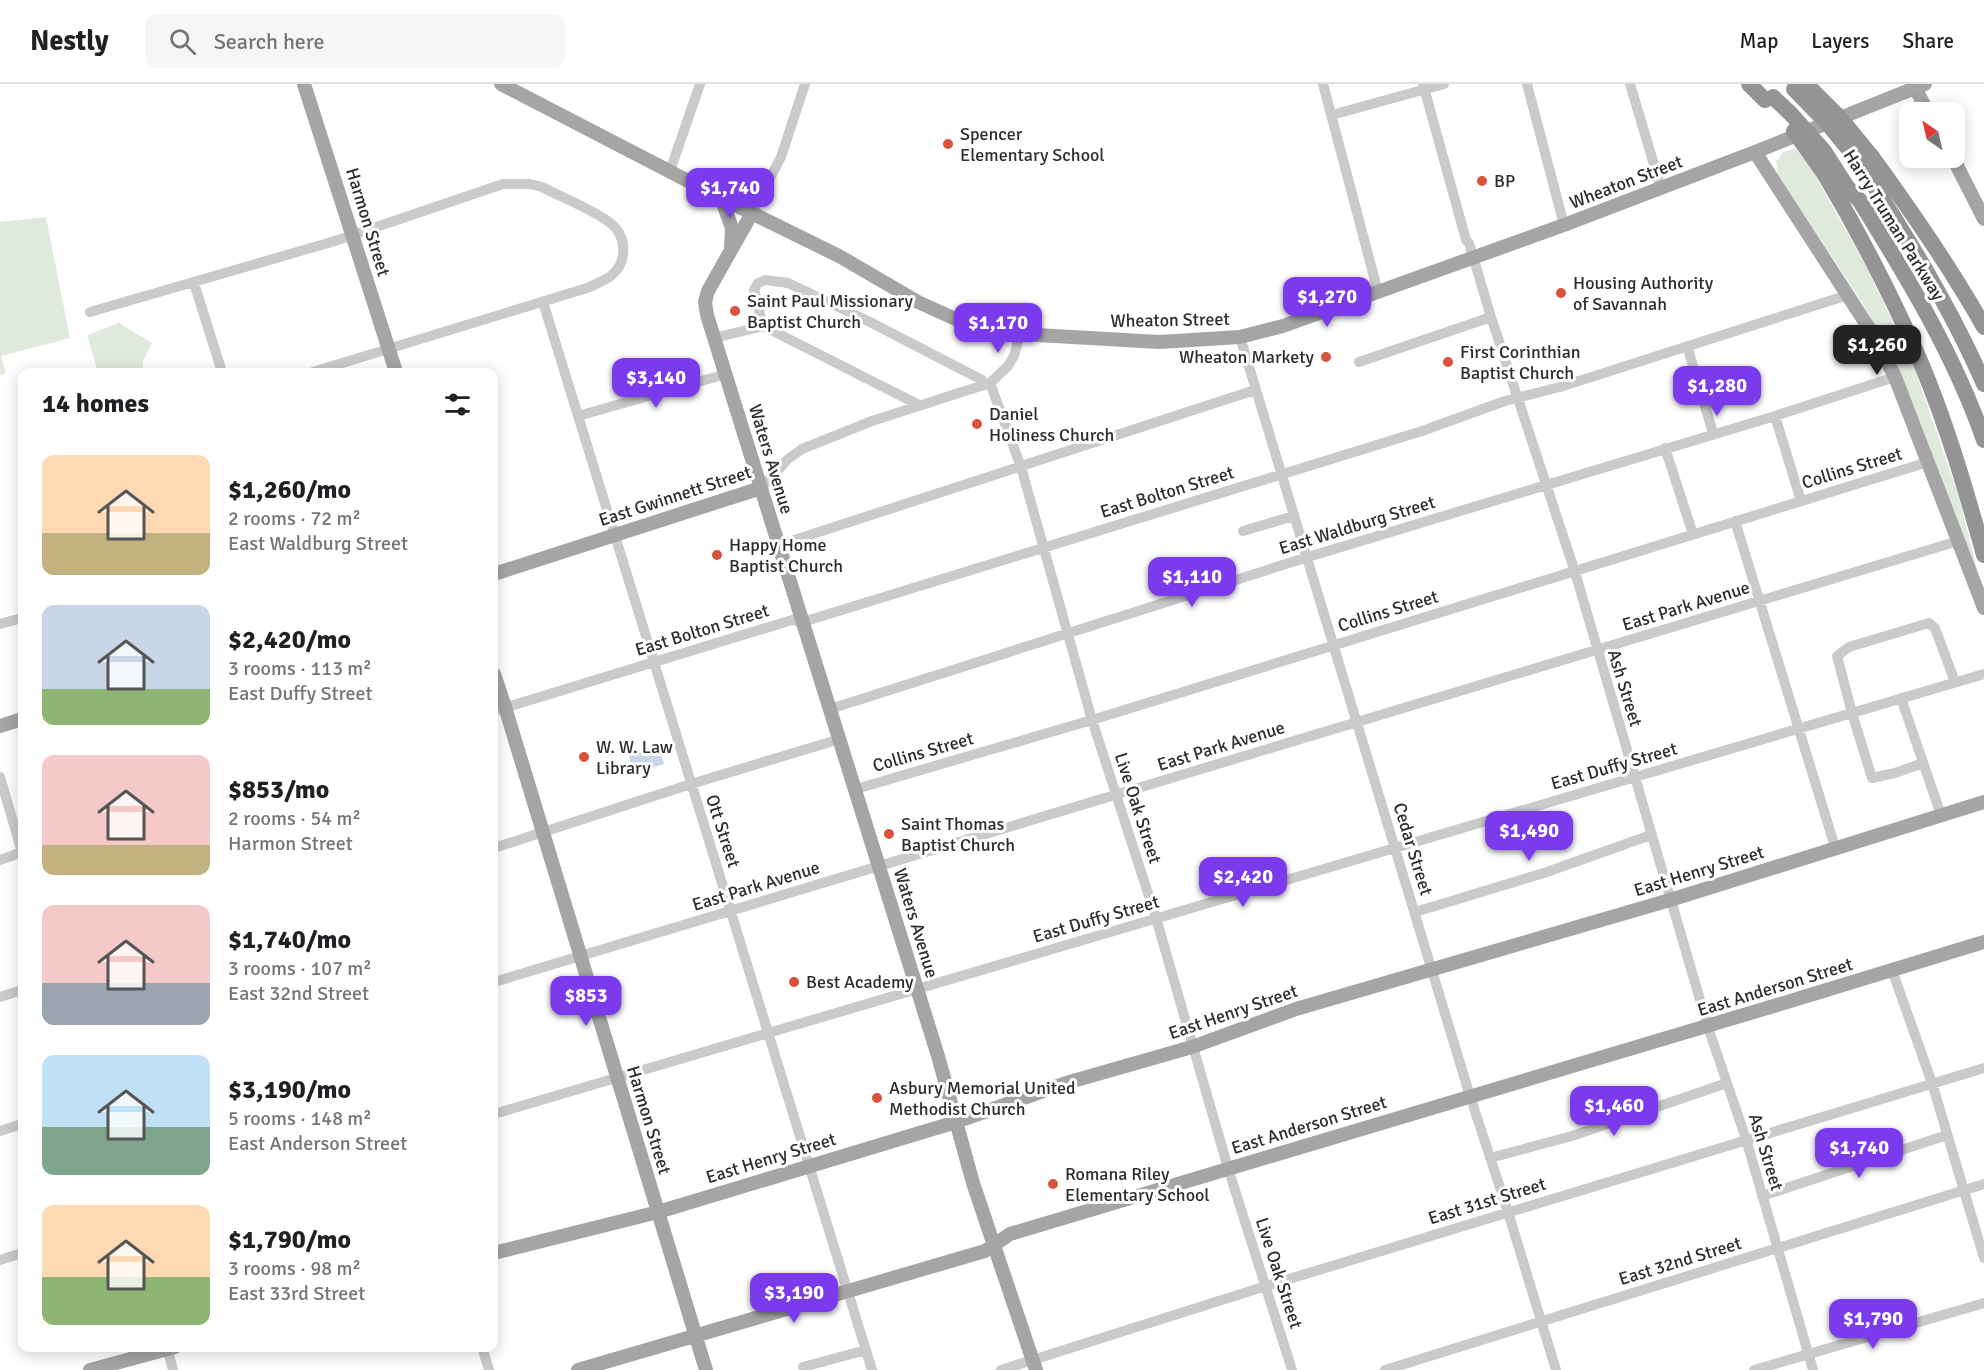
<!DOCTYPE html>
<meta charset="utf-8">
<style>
body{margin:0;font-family:Signika,sans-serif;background:#f6f6f6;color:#202124;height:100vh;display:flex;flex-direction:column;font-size:22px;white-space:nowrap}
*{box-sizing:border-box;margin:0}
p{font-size:20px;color:#757577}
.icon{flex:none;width:33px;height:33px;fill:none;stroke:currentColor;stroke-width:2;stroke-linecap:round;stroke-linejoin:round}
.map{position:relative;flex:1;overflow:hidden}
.panel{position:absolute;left:18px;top:284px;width:480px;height:984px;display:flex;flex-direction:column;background:#fff;border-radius:12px;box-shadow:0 3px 15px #0003}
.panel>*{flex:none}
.needle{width:39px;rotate:326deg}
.controls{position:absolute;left:1899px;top:18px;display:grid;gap:12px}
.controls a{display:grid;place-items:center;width:66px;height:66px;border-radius:12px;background:#fff;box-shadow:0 3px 15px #0003;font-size:30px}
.price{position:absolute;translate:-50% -51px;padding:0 14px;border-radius:12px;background:#7c3aed;color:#fff;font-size:20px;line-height:39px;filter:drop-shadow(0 2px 3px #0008)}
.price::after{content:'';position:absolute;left:50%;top:36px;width:18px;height:14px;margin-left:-9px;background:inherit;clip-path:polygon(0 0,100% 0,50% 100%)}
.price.active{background:#222;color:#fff}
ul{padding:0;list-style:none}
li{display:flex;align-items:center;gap:18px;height:150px;padding:0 24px}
li span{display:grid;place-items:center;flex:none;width:168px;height:120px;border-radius:12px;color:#555}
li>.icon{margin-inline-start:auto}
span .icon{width:72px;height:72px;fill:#fffc;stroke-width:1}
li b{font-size:26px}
h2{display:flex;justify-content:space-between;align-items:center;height:72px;padding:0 24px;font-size:26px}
header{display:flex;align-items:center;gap:36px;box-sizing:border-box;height:84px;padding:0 30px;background:#fff;border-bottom:2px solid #e0e0e0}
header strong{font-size:28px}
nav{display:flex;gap:33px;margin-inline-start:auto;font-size:21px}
.search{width:420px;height:54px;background:#f6f6f6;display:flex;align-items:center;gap:15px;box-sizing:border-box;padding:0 21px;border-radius:12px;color:#757577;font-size:22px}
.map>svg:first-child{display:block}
</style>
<header>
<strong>Nestly</strong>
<div class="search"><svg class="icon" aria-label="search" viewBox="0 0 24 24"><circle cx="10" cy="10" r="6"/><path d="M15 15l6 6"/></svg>Search here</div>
<nav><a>Map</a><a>Layers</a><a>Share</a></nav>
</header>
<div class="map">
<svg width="1984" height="1286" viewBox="0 0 1984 1286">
<rect width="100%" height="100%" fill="#fff"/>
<path fill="#e0eadc" d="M1796,64L1816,93L1867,184L1914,283L1959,413L1978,489L1879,250L1865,223L1778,91L1776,76H1778L1783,68Z
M46,133L70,254L1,272L6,289L0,291V138Z
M119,239L152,259L143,277L142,288H98L87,251Z"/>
<path fill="#c9d5e8" d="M659,663L664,680L633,690L629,672Z"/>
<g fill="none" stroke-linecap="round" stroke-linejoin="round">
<path stroke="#cacaca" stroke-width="10" d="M1323,0L1378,208
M1423,0L1466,156L1469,159L1491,233L1575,488L1708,943L1746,1055L1813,1286
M1527,0L1564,141
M1630,0L1661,104
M1332,31L1444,0
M670,87L700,0
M752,129L781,73L805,0
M194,199L222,288
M543,218L872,1286
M90,228L335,157L503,100H530L542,103C563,114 590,124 609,138C627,151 628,177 612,191C605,197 595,200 587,204L313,288
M763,242L754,206L758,199L765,196L788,199L870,238L982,296L984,301
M1240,253L1470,1012L1508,1128L1556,1286
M714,254L763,242L919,321
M1687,262L1713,349
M1359,278L1491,233
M990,299L1021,383L1092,636L1156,834L1228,1084L1292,1286
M578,332L726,290
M1775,332L1801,417
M1665,364L1693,450
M761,404L788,375L802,365L872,337L990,299L1008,282L1014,272L1020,250
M1735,437L1835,763
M1243,447L1294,432
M779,461L1255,306
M0,540L22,534
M1901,614L1941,731
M830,625L1308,473L1775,332L1895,293
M494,627L792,536L803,538L858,521L1422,347L1505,317L1560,303L1848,211
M1923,679L1895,689L1872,694L1852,629L1837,572L1849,563L1929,539L1935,544L1955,598
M0,693L22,768
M856,705L1092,636L1928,378
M494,764L691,700L840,655
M0,776L22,768
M1415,828L1544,789L1651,751
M1892,886L1932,999L1984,1174
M494,898L1958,457
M0,913L22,906
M494,1030L1984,590
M0,1047L22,1040
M1490,1074L1572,1052L1727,999
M1762,1112L1947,1051
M0,1176L22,1169
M167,1263L173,1286
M482,1263L489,1286
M803,1283L866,1266
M1001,1286L1266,1202L1984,984
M1385,1286L1984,1100
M1754,1286L1984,1219"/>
<path stroke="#a5a5a5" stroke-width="14" d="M304,0L396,288
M501,0L721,114L839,172L918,218L962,238L1020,250L1159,258L1240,253L1283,242L1564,141L1755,68L1925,0
M1915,4L1928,28
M1755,68L1876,255L1895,293L1984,524
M1953,74L1984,135
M721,114L732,144L731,164
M752,129L708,207L705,218L707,231L938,972L973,1099L1036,1286
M494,490L761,404
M494,590L505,623L706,1286
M0,642L22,635
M494,1169L658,1128L956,1038L1066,999L1192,963L1296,925L1670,816L1984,718
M90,1286L175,1263
M578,1286L985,1167L1010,1150C1334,1052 1660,958 1984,858"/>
<path stroke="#949494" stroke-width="16" d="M1749,0L1765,16
M1872,73C1912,128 1951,184 1984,243
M1859,78C1905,150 1950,222 1984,300
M1825,91C1861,152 1893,214 1921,279C1947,341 1966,406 1984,471
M1847,103L1860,117C1907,193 1954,270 1984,356"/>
<path stroke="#949494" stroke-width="16" d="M1807,1L1841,35L1872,73
M1794,5L1828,40L1859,78
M1773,13L1791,30L1824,67L1847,103
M1794,47L1825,91"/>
</g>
<g fill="#d8523c" stroke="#fff" stroke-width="2">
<circle cx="948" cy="60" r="6"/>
<circle cx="1482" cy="97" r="6"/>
<circle cx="1561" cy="209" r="6"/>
<circle cx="735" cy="227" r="6"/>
<circle cx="1326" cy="273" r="6"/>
<circle cx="1448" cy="278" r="6"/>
<circle cx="977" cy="340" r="6"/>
<circle cx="717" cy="471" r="6"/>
<circle cx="584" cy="673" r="6"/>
<circle cx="889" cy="750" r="6"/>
<circle cx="794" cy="898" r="6"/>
<circle cx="877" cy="1014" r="6"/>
<circle cx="1053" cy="1100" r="6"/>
</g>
<g text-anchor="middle" stroke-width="6" stroke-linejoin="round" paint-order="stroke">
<g font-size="18" fill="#2d2d2d" stroke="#fff" text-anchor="start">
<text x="960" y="56">Spencer<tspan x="960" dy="21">Elementary School</tspan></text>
<text x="1494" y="103">BP</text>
<text x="1573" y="205">Housing Authority<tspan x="1573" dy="21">of Savannah</tspan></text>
<text x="747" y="223">Saint Paul Missionary<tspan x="747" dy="21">Baptist Church</tspan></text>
<text x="1460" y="274">First Corinthian<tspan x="1460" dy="21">Baptist Church</tspan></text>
<text x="1314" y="279" text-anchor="end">Wheaton Markety</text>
<text x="989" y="336">Daniel<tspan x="989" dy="21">Holiness Church</tspan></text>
<text x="729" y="467">Happy Home<tspan x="729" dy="21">Baptist Church</tspan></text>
<text x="596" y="669">W. W. Law<tspan x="596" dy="21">Library</tspan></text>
<text x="901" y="746">Saint Thomas<tspan x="901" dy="21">Baptist Church</tspan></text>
<text x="806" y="904">Best Academy</text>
<text x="889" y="1010">Asbury Memorial United<tspan x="889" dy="21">Methodist Church</tspan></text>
<text x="1065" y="1096">Romana Riley<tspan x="1065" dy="21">Elementary School</tspan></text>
</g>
<g font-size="18" fill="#2d2d2d" stroke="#fff">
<text transform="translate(1626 98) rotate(-21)" y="6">Wheaton Street</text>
<text transform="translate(368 138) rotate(73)" y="6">Harmon Street</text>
<text transform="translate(1894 141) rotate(58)" y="6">Harry Truman Parkway</text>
<text transform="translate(1170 236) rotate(-1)" y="6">Wheaton Street</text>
<text transform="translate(771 375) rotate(73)" y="6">Waters Avenue</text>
<text transform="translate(1852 384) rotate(-17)" y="6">Collins Street</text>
<text transform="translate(1167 408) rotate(-17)" y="6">East Bolton Street</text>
<text transform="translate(675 412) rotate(-18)" y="6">East Gwinnett Street</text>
<text transform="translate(1357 441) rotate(-17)" y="6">East Waldburg Street</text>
<text transform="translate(1686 522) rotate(-17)" y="6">East Park Avenue</text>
<text transform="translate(1388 527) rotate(-17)" y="6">Collins Street</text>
<text transform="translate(702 546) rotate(-17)" y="6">East Bolton Street</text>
<text transform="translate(1625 604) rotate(73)" y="6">Ash Street</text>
<text transform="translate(1221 662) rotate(-17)" y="6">East Park Avenue</text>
<text transform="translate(923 668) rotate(-16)" y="6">Collins Street</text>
<text transform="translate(1614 682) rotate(-16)" y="6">East Duffy Street</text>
<text transform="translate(1138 724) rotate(72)" y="6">Live Oak Street</text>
<text transform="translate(723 747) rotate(72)" y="6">Ott Street</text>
<text transform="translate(1413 765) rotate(73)" y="6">Cedar Street</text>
<text transform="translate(1699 787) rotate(-17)" y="6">East Henry Street</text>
<text transform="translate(756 802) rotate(-17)" y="6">East Park Avenue</text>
<text transform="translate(1096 835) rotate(-16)" y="6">East Duffy Street</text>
<text transform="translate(916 839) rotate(73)" y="6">Waters Avenue</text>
<text transform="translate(1775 903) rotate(-17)" y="6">East Anderson Street</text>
<text transform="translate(1233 928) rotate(-19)" y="6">East Henry Street</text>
<text transform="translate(649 1036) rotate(73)" y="6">Harmon Street</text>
<text transform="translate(1309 1041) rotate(-17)" y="6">East Anderson Street</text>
<text transform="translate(1766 1068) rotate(73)" y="6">Ash Street</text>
<text transform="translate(771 1074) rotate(-17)" y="6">East Henry Street</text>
<text transform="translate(1487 1117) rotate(-17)" y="6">East 31st Street</text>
<text transform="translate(1680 1177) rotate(-17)" y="6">East 32nd Street</text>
<text transform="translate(1279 1189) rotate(72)" y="6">Live Oak Street</text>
</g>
</g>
</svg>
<div class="controls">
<a><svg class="needle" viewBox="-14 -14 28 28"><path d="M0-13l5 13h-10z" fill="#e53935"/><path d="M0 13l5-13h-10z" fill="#757577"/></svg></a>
</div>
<b class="price" style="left:730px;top:135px">$1,740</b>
<b class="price" style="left:1327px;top:244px">$1,270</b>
<b class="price" style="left:998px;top:270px">$1,170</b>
<b class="price active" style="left:1877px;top:292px">$1,260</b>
<b class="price" style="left:656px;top:325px">$3,140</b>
<b class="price" style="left:1717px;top:333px">$1,280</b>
<b class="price" style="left:1192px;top:524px">$1,110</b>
<b class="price" style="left:1529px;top:778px">$1,490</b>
<b class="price" style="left:1243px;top:824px">$2,420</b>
<b class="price" style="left:586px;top:943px">$853</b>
<b class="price" style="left:1614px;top:1053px">$1,460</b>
<b class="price" style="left:1859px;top:1095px">$1,740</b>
<b class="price" style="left:794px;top:1240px">$3,190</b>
<b class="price" style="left:1873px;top:1266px">$1,790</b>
<section class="panel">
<h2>14 homes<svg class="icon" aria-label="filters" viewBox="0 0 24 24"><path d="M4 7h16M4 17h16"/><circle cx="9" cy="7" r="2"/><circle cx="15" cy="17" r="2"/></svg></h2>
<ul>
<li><span style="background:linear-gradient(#ffd9b3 65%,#c2b280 0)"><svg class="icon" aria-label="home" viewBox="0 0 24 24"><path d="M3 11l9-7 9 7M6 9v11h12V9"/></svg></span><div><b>$1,260/mo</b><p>2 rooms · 72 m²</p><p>East Waldburg Street</p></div></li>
<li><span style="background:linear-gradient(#c9d6e8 70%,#8fb573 0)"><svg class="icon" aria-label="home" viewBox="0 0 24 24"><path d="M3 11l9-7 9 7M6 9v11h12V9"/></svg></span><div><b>$2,420/mo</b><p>3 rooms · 113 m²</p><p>East Duffy Street</p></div></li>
<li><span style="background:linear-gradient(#f6c9c9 75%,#c2b280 0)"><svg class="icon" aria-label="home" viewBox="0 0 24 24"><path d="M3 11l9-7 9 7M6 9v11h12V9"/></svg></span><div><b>$853/mo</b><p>2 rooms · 54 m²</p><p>Harmon Street</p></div></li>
<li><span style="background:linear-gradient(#f6c9c9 65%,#9aa5b1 0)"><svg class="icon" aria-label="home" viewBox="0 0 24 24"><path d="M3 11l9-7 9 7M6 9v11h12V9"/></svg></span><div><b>$1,740/mo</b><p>3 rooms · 107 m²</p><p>East 32nd Street</p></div></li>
<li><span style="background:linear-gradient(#bfe0f5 60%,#7fa58c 0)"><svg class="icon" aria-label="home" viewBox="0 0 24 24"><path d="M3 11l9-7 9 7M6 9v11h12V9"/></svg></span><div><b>$3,190/mo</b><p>5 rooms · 148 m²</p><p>East Anderson Street</p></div></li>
<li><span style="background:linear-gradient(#ffd9b3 60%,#8fb573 0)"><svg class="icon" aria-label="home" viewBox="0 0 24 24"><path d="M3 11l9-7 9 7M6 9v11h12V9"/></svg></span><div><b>$1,790/mo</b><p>3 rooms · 98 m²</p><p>East 33rd Street</p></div></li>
</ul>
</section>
</div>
